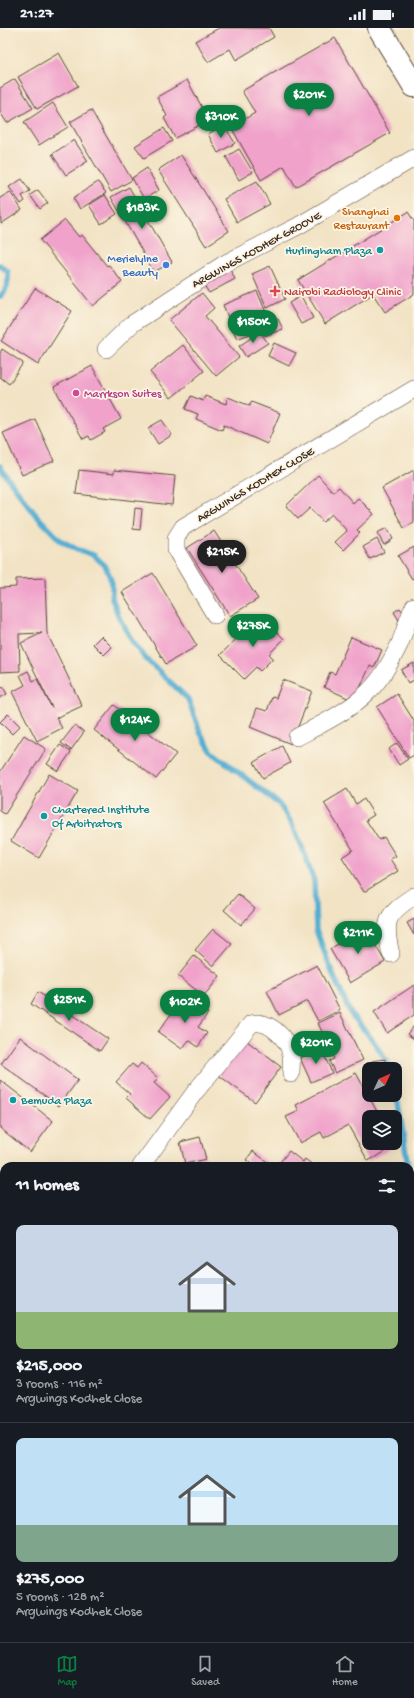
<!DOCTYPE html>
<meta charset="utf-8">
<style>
body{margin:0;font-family:"Gochi Hand",sans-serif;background:#20242c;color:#f1f3f6;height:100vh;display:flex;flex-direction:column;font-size:15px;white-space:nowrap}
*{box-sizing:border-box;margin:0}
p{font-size:13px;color:#9ea1a6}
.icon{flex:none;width:22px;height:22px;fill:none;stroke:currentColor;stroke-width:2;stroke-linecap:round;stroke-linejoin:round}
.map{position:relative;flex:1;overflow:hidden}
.sheet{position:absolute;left:0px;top:1134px;width:414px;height:480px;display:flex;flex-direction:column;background:#171b24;border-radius:12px 12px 0 0;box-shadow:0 4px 16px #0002}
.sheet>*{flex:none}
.needle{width:26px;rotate:46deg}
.buttons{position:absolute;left:362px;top:1034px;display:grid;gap:8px}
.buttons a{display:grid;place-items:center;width:40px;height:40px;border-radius:8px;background:#171b24;box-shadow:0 4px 16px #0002;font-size:20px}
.price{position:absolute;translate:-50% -34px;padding:0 9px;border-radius:14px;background:#0b8043;color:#fff;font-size:13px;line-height:26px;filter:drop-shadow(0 1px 2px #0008)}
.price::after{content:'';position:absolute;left:50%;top:24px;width:12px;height:9px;margin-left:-6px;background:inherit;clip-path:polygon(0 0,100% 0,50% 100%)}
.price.current{background:#222;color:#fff}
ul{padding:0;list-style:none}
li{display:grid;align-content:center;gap:8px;height:212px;padding:0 16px}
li+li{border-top:1px solid #363941}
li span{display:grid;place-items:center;height:124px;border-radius:8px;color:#555}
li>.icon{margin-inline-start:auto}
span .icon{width:72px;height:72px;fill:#fffc;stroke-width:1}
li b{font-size:17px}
h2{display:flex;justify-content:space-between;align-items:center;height:48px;padding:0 16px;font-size:17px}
.status{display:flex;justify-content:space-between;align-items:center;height:28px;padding:0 20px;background:#171b24;direction:ltr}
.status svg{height:11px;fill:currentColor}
.menu{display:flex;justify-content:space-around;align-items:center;height:56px;border-top:1px solid #363941;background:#171b24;font-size:11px;color:#9ea1a6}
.menu a{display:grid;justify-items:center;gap:2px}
.menu .current{color:#0b8043}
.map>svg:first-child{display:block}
</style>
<div class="status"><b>21:27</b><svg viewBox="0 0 49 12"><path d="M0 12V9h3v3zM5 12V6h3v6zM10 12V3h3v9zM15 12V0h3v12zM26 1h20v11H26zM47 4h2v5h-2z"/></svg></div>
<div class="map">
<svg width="414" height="1614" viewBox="0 0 414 1614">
<rect width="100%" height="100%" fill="#fcf5e5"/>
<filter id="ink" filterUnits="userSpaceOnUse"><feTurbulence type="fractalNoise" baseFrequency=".025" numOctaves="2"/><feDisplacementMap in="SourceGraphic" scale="8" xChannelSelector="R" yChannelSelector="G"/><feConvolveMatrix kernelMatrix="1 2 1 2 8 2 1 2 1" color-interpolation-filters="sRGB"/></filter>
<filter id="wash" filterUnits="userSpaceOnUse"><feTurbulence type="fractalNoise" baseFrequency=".012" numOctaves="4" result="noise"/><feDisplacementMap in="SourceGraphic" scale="16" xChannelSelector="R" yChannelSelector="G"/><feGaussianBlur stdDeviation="0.9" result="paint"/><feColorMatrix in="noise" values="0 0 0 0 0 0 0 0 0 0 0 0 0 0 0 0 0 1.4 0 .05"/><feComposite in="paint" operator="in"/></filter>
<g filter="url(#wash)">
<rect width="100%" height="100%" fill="#f2e3c5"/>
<path fill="#b7c86a" stroke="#797944" d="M349,1610H376L377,1614H349Z"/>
<path fill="#91ac5e" stroke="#666b3e" d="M376,1610H403L408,1614H377Z"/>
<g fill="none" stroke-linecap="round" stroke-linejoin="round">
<path stroke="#55aed2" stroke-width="5.5" d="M0,237L8,244C9,255 7,261 0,269
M0,438L4,445L35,486L60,512L76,521L94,527L106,539L112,555V570L119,589L132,613L145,630L188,671L200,704L212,724L279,776L291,794L301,816L314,853L316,902L334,949L351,986L372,1011L392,1041
M395,1055L408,1138
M336,1610L337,1614"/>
</g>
<g id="blocks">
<path fill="#f0a2cb" d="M219,0H269L274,9L236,32L230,21L208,34L195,13Z
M335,10L390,105L296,159L284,138L261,152L231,99L255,85L242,63Z
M59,25L78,58L37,81L18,49Z
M15,51L33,80L7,95L0,84V60Z
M187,52L209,92L175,110L164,90L167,88L157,69Z
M53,75L68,99L39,117L24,94Z
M91,82L132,152L111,164L70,94Z
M224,97L235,115L218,125L208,106Z
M164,100L172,113L144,130L135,118Z
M74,112L88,133L66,147L52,126Z
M239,121L253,144L239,152L226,129Z
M181,127L229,203L206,218L158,142Z
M147,140L159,162L144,171L132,150Z
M22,151L30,163L22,168L25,173L21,176L9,159Z
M257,153L270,176L237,194L224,171Z
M98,154L106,165L80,181L73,170Z
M129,159L172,234L154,244L111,169Z
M38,162L48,175L40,181L30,167Z
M10,164L22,182L1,196L0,170Z
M105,167L117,186L101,196L89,177Z
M408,184L414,193V266L385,284L373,266L325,296L298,252Z
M65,192L79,209L82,207L107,238L109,237L122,254L93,278L40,212Z
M270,238L285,271L267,280L252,246Z
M229,239L235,251L209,265L202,254Z
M35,260L72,283L38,337L1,313Z
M257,263L270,294L278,291L283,301L265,308L262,301L237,311L223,277Z
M202,265L214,280L205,288L239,329L216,348L169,292Z
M301,268L313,290L301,296L289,275Z
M260,304L268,315L246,329L239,318Z
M274,315L296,325L289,338L268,328Z
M183,317L204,343L171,370L150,344Z
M2,321L23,335L9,356L0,349V325Z
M92,338L121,391L103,401L105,404L91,412L89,408L83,411L54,359Z
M191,368L203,373L205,368L226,376L228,369L250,378L251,374L280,385L267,416L224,397L222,402L196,391L198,386L185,381Z
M35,391L54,433L22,447L3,405Z
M162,392L172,407L158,416L148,400Z
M79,442L114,446V442L175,448L172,477L76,466Z
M414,442V494L404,500L382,460Z
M318,447L333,464L339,459L353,475L358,470L374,486L357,502L360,505L343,522L335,514L347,503L332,486L323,494L310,480L298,491L286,478Z
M135,480L142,481L140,502L133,501Z
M387,500L393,511L384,517L377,505Z
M214,503L258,571L230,588L187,520Z
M377,511L384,524L370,531L363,519Z
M414,519V550L412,551L398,528Z
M153,545L197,618L166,636L122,564Z
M45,550L47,605L82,678L56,690L62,700L37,713L12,664L25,657L20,647L28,643L33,653L37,651L52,680L21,615L42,605L19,606L20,643L0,644V560L16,559V551Z
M400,580L407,590L400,594L394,584Z
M261,587L284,611L269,626L273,630L260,643L256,639L244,651L220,627Z
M101,608L112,619L104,627L93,616Z
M351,609L382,622L374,640L370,638L354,673L324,659L330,644L335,646Z
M414,635V652L408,655L401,642Z
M283,652L312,663L291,716L250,699L257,680L267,683L272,669L276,670Z
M3,659L7,666L0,670V661Z
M397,666L414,693V727L409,730L377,679Z
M114,677L176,726L156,751L94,702Z
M8,686L20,698L12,706L0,694Z
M75,697L84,704L71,722L61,715Z
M24,707L46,721L5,786L0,783V744Z
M397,715L408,731L399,737L389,721Z
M60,717L71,724L58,743L47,736Z
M282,718L290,735L263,750L254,734Z
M49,746L78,763L39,830L11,813Z
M347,761L356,776L364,771L374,787L366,792L379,812L384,809L396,828L390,831L398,843L364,864L342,829L353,822L324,775Z
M238,866L255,881L241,897L224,882Z
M414,891V907L407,895Z
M365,899L385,934L350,955L330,921Z
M213,901L232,916L213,938L195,922Z
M194,928L220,948L204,968L178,948Z
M317,937L340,982L318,993L307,973L279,987L267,963Z
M414,957V987L387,1005L374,984Z
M38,964L108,1011L100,1023L31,976Z
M184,968L208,985L198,999L207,1005L198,1019L189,1012L182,1021L158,1004Z
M340,985L363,1032L335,1045L329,1033L334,1031L318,995Z
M414,998V1011L407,1006Z
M20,1009L78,1052L59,1078L1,1036Z
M243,1010L281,1039L255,1074L217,1046Z
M321,1020L332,1045L311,1054L300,1030Z
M385,1031L386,1041H373L372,1033Z
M141,1035L158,1050L154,1055L170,1069L150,1091L126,1070L130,1066L116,1054L132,1036L137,1040Z
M356,1045L380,1089H369V1115H394L396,1118L368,1133L348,1097L324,1110L321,1104L300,1115L286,1089L299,1083L296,1077Z
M0,1052L53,1093L30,1124L0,1100Z
M200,1109L206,1131L185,1136L180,1114Z
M253,1123L270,1136L268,1138H255L246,1132Z
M289,1123L303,1134L305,1131L314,1138H277Z
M0,1336L4,1339V1532L0,1529Z
M410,1388L414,1390V1431L410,1440Z
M7,1610H31L28,1614H4Z
M133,1610H149L146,1614H138Z
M244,1610H277L274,1614H241Z
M300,1610H313L310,1614H306Z"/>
</g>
</g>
<g filter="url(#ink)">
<use href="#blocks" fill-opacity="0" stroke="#564637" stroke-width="1"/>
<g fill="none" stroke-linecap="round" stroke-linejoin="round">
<defs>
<path id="street" d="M106,321L132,296L224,236L298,198L414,130
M215,587L176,522V510L183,499L414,361
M297,709C322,696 351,682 370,662C383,649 392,632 400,615C405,603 408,590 414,578
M391,926C383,893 386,886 414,868
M141,1138L195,1064L251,996C267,990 289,1011 291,1027C292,1033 291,1040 291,1046"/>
<path id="secondary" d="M379,0L414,58
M0,1229L4,1232
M0,1274L4,1277
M410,1537L414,1540
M410,1576L414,1579"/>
</defs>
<use href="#street" stroke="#564637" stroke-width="18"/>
<use href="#secondary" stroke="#564637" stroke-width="24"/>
<use href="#street" stroke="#fff" stroke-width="17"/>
<use href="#secondary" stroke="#fff" stroke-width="22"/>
</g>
</g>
<circle fill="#e8710a" stroke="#fcf5e5" stroke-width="1.5" cx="397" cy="190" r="4"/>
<g fill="#0f9aa8" stroke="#fcf5e5" stroke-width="1.5">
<circle cx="380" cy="222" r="4"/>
<circle cx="44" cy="788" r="4"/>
<circle cx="13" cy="1072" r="4"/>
</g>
<circle fill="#3f7fe0" stroke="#fcf5e5" stroke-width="1.5" cx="166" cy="237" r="4"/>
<path fill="#e0444e" stroke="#fcf5e5" stroke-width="1.5" d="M273 257h4v4h4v4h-4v4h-4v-4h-4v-4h4z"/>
<circle fill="#d1479c" stroke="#fcf5e5" stroke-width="1.5" cx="76" cy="365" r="4"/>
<g text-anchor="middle" stroke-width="3.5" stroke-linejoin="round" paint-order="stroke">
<g font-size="12" fill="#c56008" stroke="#fcf5e5" text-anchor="end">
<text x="389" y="187">Shanghai<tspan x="389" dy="14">Restaurant</tspan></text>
</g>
<g font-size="12" fill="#3b2a1e" stroke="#fcf5e5">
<text transform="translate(256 221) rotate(-29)" y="4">ARGWINGS KODHEK GROOVE</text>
<text transform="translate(255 456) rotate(-31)" y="4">ARGWINGS KODHEK CLOSE</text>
</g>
<g font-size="12" fill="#0d838f" stroke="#fcf5e5" text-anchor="start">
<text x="372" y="226" text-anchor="end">Hurlingham Plaza</text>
<text x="52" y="785">Chartered Institute<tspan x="52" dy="14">Of Arbitrators</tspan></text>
<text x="21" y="1076">Bemuda Plaza</text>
</g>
<g font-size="12" fill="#366cbe" stroke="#fcf5e5" text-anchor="end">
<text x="158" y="234">Merielylne<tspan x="158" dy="14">Beauty</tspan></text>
</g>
<g font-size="12" fill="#be3a42" stroke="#fcf5e5" text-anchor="start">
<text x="284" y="267">Nairobi Radiology Clinic</text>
</g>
<g font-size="12" fill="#b23c85" stroke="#fcf5e5" text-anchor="start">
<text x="84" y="369">Marrkson Suites</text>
</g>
</g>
</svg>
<div class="buttons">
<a><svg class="needle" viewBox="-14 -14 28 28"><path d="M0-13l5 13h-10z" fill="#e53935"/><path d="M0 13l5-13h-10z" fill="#9ea1a6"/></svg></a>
<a><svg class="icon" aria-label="layers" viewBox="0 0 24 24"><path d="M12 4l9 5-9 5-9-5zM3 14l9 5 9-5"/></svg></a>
</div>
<b class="price" style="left:309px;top:89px">$201K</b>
<b class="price" style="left:221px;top:111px">$310K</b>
<b class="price" style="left:142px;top:202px">$183K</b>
<b class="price" style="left:253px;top:316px">$150K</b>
<b class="price current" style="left:222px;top:546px">$215K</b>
<b class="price" style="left:253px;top:620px">$275K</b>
<b class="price" style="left:135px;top:714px">$124K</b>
<b class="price" style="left:358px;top:927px">$211K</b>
<b class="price" style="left:69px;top:994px">$251K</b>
<b class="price" style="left:185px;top:996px">$102K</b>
<b class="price" style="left:316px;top:1037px">$201K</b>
<section class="sheet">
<h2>11 homes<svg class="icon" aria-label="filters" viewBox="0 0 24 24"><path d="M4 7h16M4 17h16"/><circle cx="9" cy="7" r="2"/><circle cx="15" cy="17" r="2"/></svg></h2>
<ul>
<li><span style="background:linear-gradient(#c9d6e8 70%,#8fb573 0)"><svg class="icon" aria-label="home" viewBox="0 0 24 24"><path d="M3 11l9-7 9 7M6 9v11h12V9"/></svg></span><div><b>$215,000</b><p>3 rooms · 116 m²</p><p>Argwings Kodhek Close</p></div></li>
<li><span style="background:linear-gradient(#bfe0f5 70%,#7fa58c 0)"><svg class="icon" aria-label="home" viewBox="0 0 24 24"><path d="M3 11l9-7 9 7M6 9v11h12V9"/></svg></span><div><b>$275,000</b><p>5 rooms · 128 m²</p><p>Argwings Kodhek Close</p></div></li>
</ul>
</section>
</div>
<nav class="menu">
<a class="current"><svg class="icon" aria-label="map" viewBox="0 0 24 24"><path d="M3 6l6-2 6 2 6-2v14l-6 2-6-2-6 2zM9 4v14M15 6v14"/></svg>Map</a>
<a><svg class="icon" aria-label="saved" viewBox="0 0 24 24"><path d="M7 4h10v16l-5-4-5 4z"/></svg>Saved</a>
<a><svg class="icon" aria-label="home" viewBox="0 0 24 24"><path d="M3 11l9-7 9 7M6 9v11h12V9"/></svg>Home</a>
</nav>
